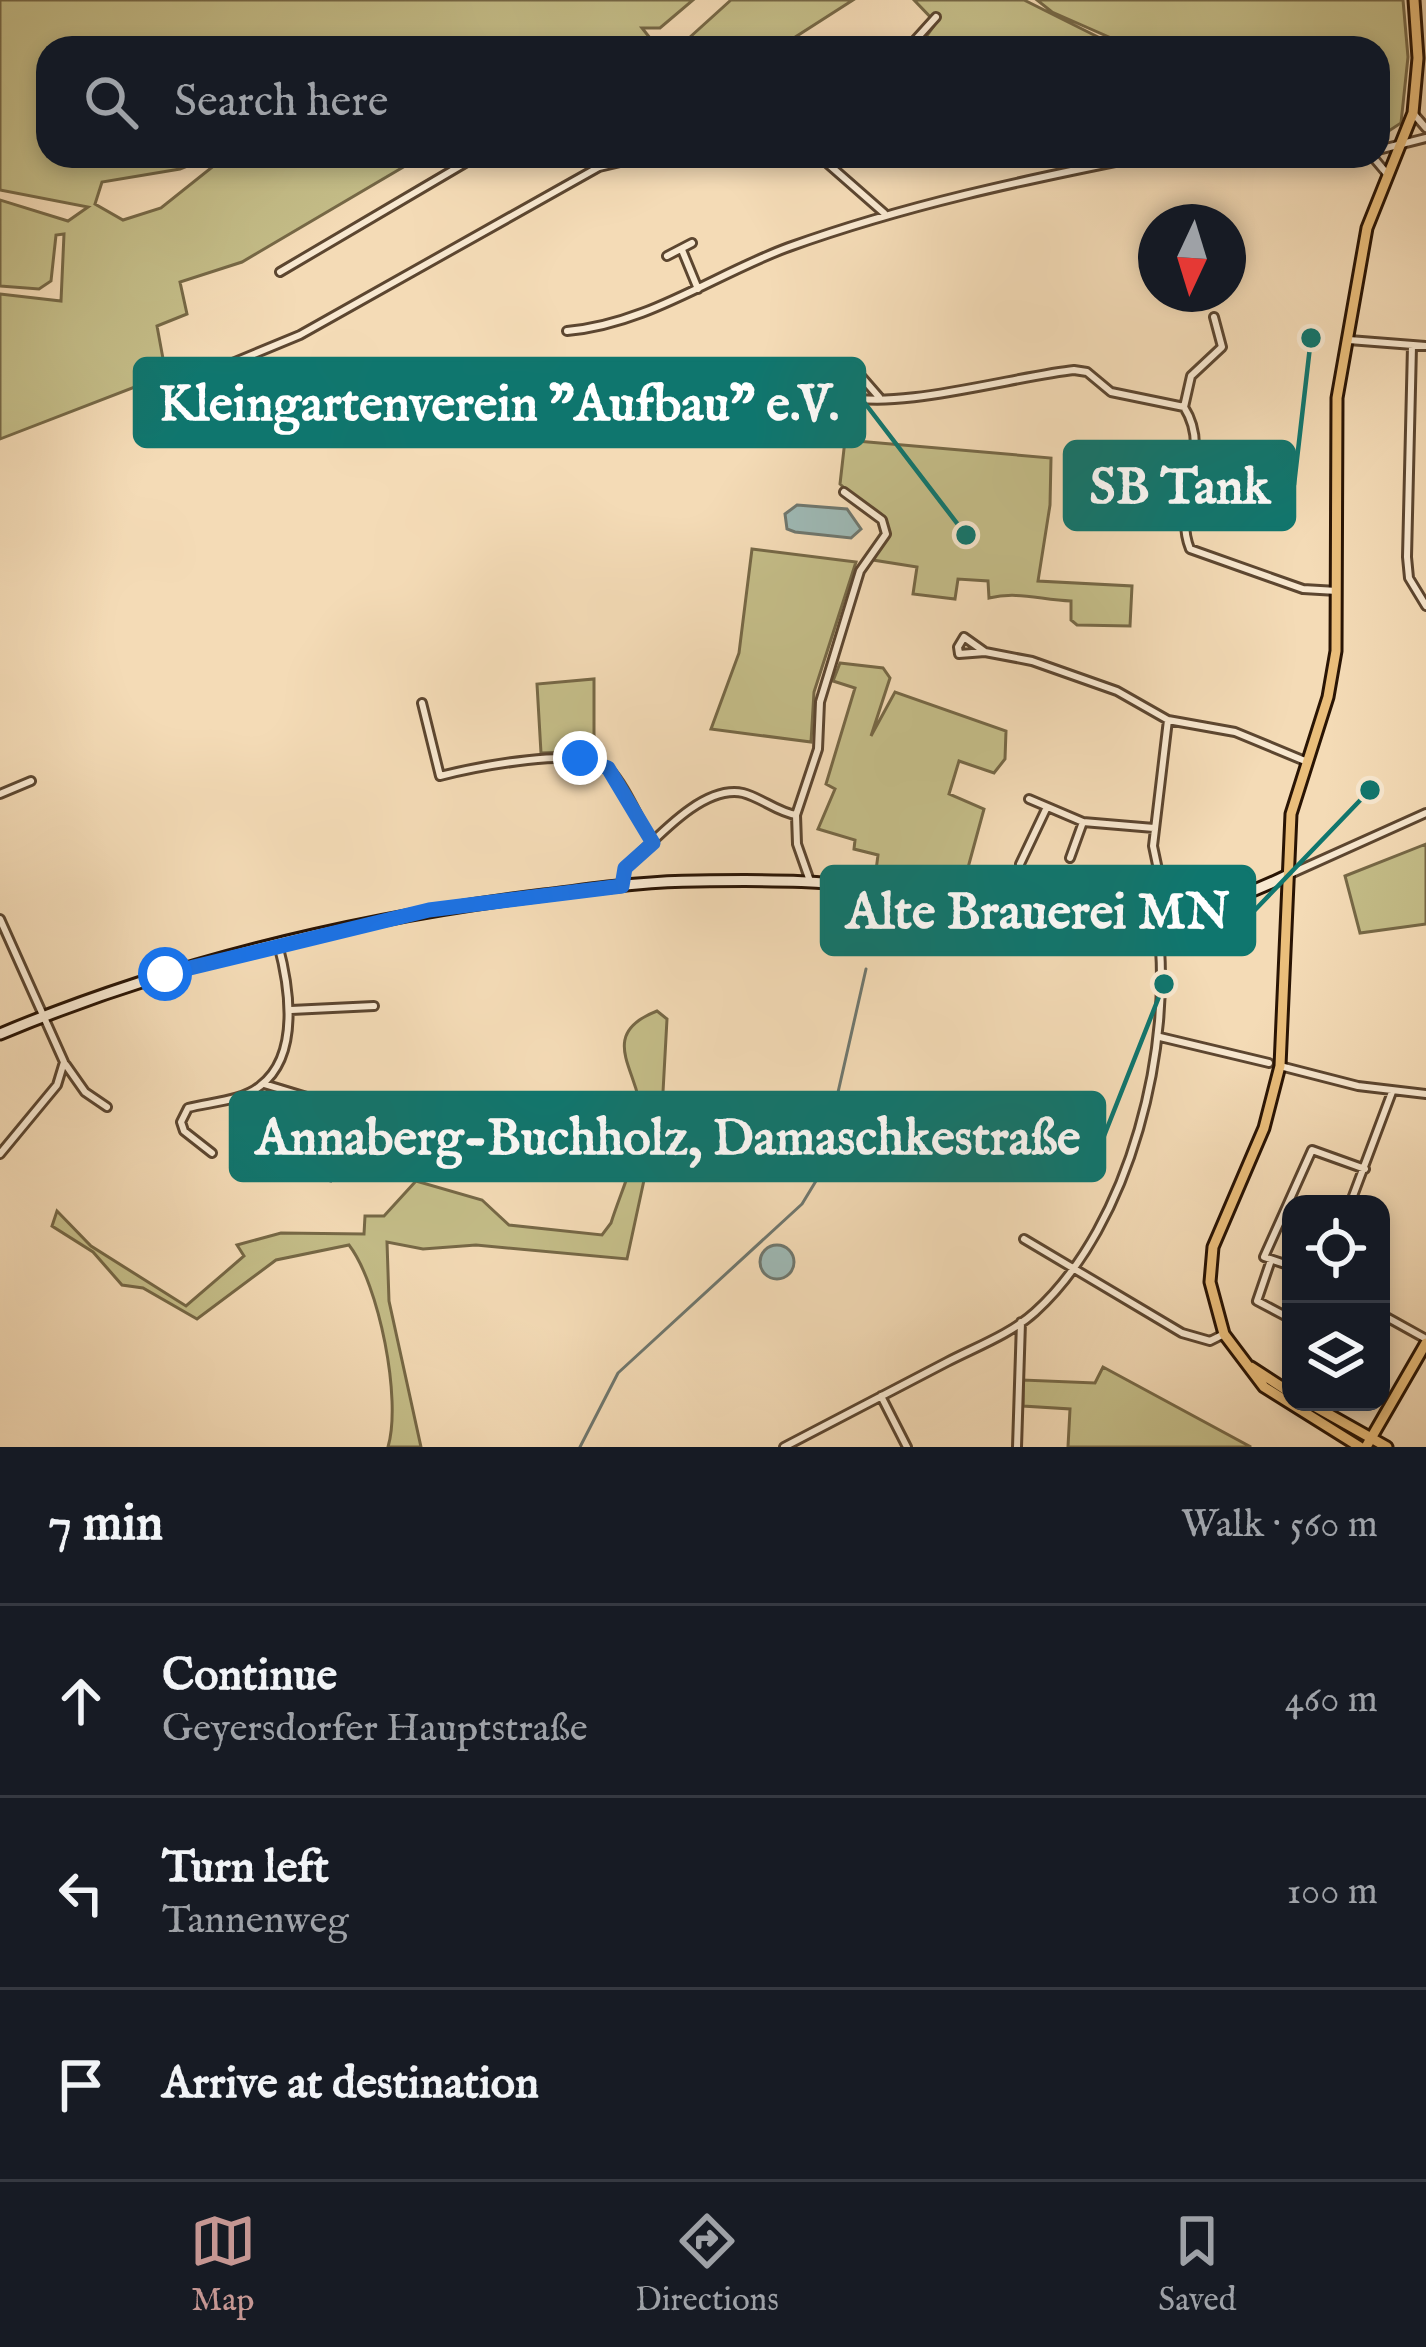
<!DOCTYPE html>
<html lang="en">
<head>
<meta charset="utf-8">
<style>
  body { margin:0; font-family:"IM FELL English",serif; background:#242831; color:#f1f3f6 }
  .controls { position:absolute; right:36px; bottom:36px; display:grid; overflow:hidden; border-radius:24px; box-shadow:0 6px 18px #0003 }
  .controls button { width:108px; height:108px; display:grid; place-items:center; padding:0; border:0; border-bottom:3px solid #363941; background:#171b24; color:#f1f3f6; font:60px sans-serif }
  .compass { position:absolute; left:1138px; top:204px; width:108px; height:108px; border-radius:50%; background:#171b24; box-shadow:0 6px 18px #0003; rotate:184deg }
  .stop { position:absolute; width:36px; height:36px; margin:-27px; border:9px solid #1a73e8; border-radius:50%; background:#fff }
  .stop.end { background:#1a73e8; border-color:#fff; box-shadow:0 3px 12px #0008 }
  .list { margin:0; padding:0; list-style:none }
  h2 { display:flex; justify-content:space-between; align-items:center; height:156px; margin:0; padding:0 48px; font-size:51px }
  h2 small { font-size:39px; font-weight:400; color:#9ea1a6 }
  .list li { display:grid; grid-template-columns:78px 1fr auto; gap:36px; align-items:center; box-sizing:border-box; height:192px; padding:0 48px; border-top:3px solid #363941 }
  .list b { display:block; font-size:45px; white-space:nowrap }
  .list p { margin:0; font-size:39px; white-space:nowrap; color:#9ea1a6 }
  .list em { font-size:39px; font-style:normal; color:#9ea1a6 }
  .icon { flex:none; width:66px; height:66px; fill:none; stroke:currentColor; stroke-width:2; stroke-linecap:round; stroke-linejoin:round }
  .map { position:relative; flex:none; width:1426px; height:1447px; overflow:hidden }
  .search { position:absolute; background:#171b24; box-shadow:0 6px 18px #0003; left:36px; right:36px; top:36px; height:132px; display:flex; align-items:center; gap:30px; box-sizing:border-box; padding:0 42px; border-radius:36px; color:#9ea1a6; font-size:45px }
  .sheet { height:732px; background:#171b24 }
  nav { display:flex; justify-content:space-around; align-items:center; box-sizing:border-box; height:168px; border-top:3px solid #363941; background:#171b24; font-size:33px; color:#9ea1a6 }
  nav a { display:grid; justify-items:center; gap:6px }
  nav .on { color:#c59692 }
  .map>svg:first-child { display:block }
  .green { fill:#c4bd88; stroke:#766846; stroke-width:3 }
  .water { fill:#9eb9b5; stroke:#6f776e; stroke-width:3 }
  .lines { fill:none; stroke-linecap:round; stroke-linejoin:round }
  .stream { stroke:#6f776e; stroke-width:3 }
  .minor-casing { stroke:#5c4630; stroke-width:12 }
  .secondary-casing { stroke:#291404; stroke-width:15 }
  .primary-casing { stroke:#291404; stroke-width:15 }
  .minor { stroke:#f8e8d0; stroke-width:6 }
  .secondary { stroke:#f8e8d0; stroke-width:9 }
  .primary { stroke:#eabe7b; stroke-width:9 }
  .route { stroke:#1a73e8; stroke-width:15 }
  .leader { fill:none; stroke:#0f766e; stroke-width:4.5 }
  .callout-dot { fill:#0f766e; stroke:#f8e8d0; stroke-width:4.5 }
  .callout { fill:#0f766e; stroke:#0f766e; stroke-width:4.5 }
  .callout-label { font-size:51px; text-anchor:middle; font-weight:bold; fill:#fff }
</style>
</head>
<body>
<div class="map">
<svg width="1426" height="1447" viewBox="0 0 1426 1447">
  <rect width="100%" height="100%" fill="#f4dbb6"/>
  <filter id="stains"><feTurbulence type="fractalNoise" baseFrequency=".00167" numOctaves="4"/><feColorMatrix values="0 0 0 0 .2 0 0 0 0 .09 0 0 0 0 .02 0 0 0 .5 -.17"/></filter>
  <radialGradient id="worn" r=".72"><stop offset=".6" stop-color="#630" stop-opacity="0"/><stop offset="1" stop-color="#630" stop-opacity=".3"/></radialGradient>
  <path class="green" d="M0 0H693L660 28H642L658 48H555L547 43 527 48H48V156H212L180 169 102 182 95 204 123 220 161 208 226 156H422L242 262 180 282 187 314 157 326 166 375 0 439V294L61 301 64 234 56 235 51 281 39 289 0 286V200L68 221 88 207 0 190Z
    M731 0H853L789 41 694 48 689 38Z
    M914 0H1024L1120 48H918L936 23Z
    M1037 0H1403L1408 57 1401 123 1378 138V48H1134L1052 12Z
    M845 440 1051 458 1050 505 1038 581 1132 586 1130 626 1077 625 1071 620V601C1041 600 1018 591 989 598L988 581 958 579 955 599 913 594 917 567 873 560 888 528 840 484Z
    M752 549 856 562 814 692 811 742 711 729 739 653Z
    M840 663 883 668 890 678 871 736 895 692 1006 731 1005 759 994 773 959 761 949 794 984 809 957 908 874 886 878 855 854 849 855 840 818 829 835 789 826 784 855 688 833 681Z
    M594 679V751L541 753 537 684Z
    M1426 844V924L1360 933 1345 876Z
    M657 1011 667 1019 663 1092 627 1259 476 1245 423 1249 387 1242 389 1301 421 1447H388C402 1400 379 1284 349 1245L276 1260 197 1319 143 1288 122 1285 93 1252 52 1226 57 1211 91 1246 186 1306 244 1256 237 1245 281 1233 364 1234 365 1216H384L416 1181 482 1200 509 1225 602 1235 611 1223C621 1191 642 1147 641 1114 640 1072 595 1035 657 1011Z
    M1103 1367 1251 1447H1068L1070 1409 1023 1406V1380L1095 1383Z"/>
  <path class="water" d="M797 505 847 509 861 529 851 538 795 532 787 529 785 514Z
    M342 1144 352 1149V1164L331 1181 317 1177V1167Z
    M760 1262a17 17 0 1 1 34 0a17 17 0 1 1-34 0Z"/>
  <g class="lines">
    <path class="stream" d="M580 1447 618 1373 802 1204 819 1176 866 969"/>
    <g class="minor-casing">
      <path id="minor" d="M908 48 936 17
        M1413 113 1426 128
        M1378 150 1426 138
        M819 156 884 213
        M1372 156 1388 175
        M682 250 698 289
        M667 256 692 243
        M280 272 477 156
        M567 331C648 324 715 274 789 247 906 205 1024 180 1145 156
        M1349 340 1426 346
        M1412 346 1407 557 1409 578 1426 606
        M170 389 300 335 599 167 646 156
        M879 397 859 374 840 380 844 395C887 413 1021 375 1074 370L1087 372 1111 392 1184 407C1214 454 1171 502 1190 549L1303 589 1337 591
        M1184 407 1191 376 1222 347 1214 317
        M985 652 964 637 958 647 959 654 985 652 1032 661 1117 691 1168 720 1235 732 1305 761
        M422 703 440 776C472 768 585 744 609 769 626 787 639 821 653 843
        M1168 720 1153 846 1168 917
        M0 794 31 781
        M1029 799 1083 822 1154 828
        M1070 858 1083 822
        M1020 864 1047 807
        M1288 875 1426 813
        M810 881 797 844 796 815 818 749 820 702 860 571 886 534 882 520 844 492
        M622 886 625 868C653 843 701 784 743 793 762 798 777 812 796 815
        M0 919 64 1062 57 1085 0 1154
        M291 1010 374 1006
        M1160 1037 1269 1063
        M66 1065 85 1092 107 1107
        M1280 1066 1358 1086 1426 1094
        M264 1084 343 1108 349 1113 350 1133
        M212 1153 184 1131 181 1122 188 1108C211 1102 242 1101 260 1086 301 1055 289 985 278 944
        M1350 1204 1392 1092
        M1024 1239 1182 1333 1210 1341 1224 1334
        M1271 1260 1257 1301 1291 1319
        M1291 1266 1264 1257 1312 1150 1365 1169
        M1381 1314 1426 1339
        M881 1396 907 1447
        M784 1447C838 1419 893 1390 947 1362 976 1347 1011 1334 1035 1312 1131 1225 1175 1043 1157 920
        M1017 1447 1021 1322"/>
    </g>
    <g class="secondary-casing">
      <path id="secondary" d="M0 1034C173 962 357 918 544 895 594 889 646 881 697 881 765 880 839 879 905 895 943 904 978 928 1016 934 1102 947 1212 912 1288 875"/>
    </g>
    <g class="primary-casing">
      <path id="primary" d="M1251 1367 1291 1393
        M1307 1402 1387 1447
        M1360 1447 1264 1387 1224 1334 1210 1282 1213 1247 1264 1128 1280 1066 1291 814 1328 697 1336 651 1337 398 1367 228 1413 113 1418 58 1414 0
        M1366 1447 1426 1343"/>
    </g>
    <use href="#minor" class="minor"/>
    <use href="#secondary" class="secondary"/>
    <use href="#primary" class="primary"/>
  </g>
  <g class="lines">
    <path class="route" d="M165 974 429 910 622 886 625 868 653 843 608 768 580 758"/>
  </g>
  <path class="leader" d="M966 535L864 402M1311 338L1294 485M1370 790L1254 911M1164 984L1104 1136"/>
  <g class="callout-dot">
    <circle cx="966" cy="535" r="12"/>
    <circle cx="1311" cy="338" r="12"/>
    <circle cx="1370" cy="790" r="12"/>
    <circle cx="1164" cy="984" r="12"/>
  </g>
  <g class="callout">
    <rect x="135" y="359" width="729" height="87" rx="12"/>
    <rect x="1065" y="442" width="229" height="87" rx="12"/>
    <rect x="822" y="867" width="432" height="87" rx="12"/>
    <rect x="231" y="1093" width="873" height="87" rx="12"/>
  </g>
  <g class="callout-label">
    <text x="499" y="420">Kleingartenverein "Aufbau" e.V.</text>
    <text x="1180" y="503">SB Tank</text>
    <text x="1038" y="928">Alte Brauerei MN</text>
    <text x="668" y="1154">Annaberg-Buchholz, Damaschkestraße</text>
  </g>
  <rect width="100%" height="100%" filter="url(#stains)"/>
  <rect width="100%" height="100%" fill="url(#worn)"/>
</svg>
<div class="controls">
<button><svg class="icon" aria-label="locate" viewBox="0 0 24 24"><circle cx="12" cy="12" r="6"/><path d="M12 2v4M12 18v4M2 12h4M18 12h4"/></svg></button>
<button><svg class="icon" aria-label="layers" viewBox="0 0 24 24"><path d="M12 4l9 5-9 5-9-5zM3 14l9 5 9-5"/></svg></button>
</div>
<svg class="compass" viewBox="-18 -18 36 36"><path d="M0-13l5 13h-10z" fill="#e53935"/><path d="M0 13l5-13h-10z" fill="#9ea1a6"/></svg>
<div class="stop" style="left:165px;top:974px"></div>
<div class="stop end" style="left:580px;top:758px"></div>
<div class="search"><svg class="icon" aria-label="search" viewBox="0 0 24 24"><circle cx="10" cy="10" r="6"/><path d="M15 15l6 6"/></svg>Search here</div>
</div>
<section class="sheet">
<h2>7 min<small>Walk · 560 m</small></h2>
<ul class="list">
<li><svg class="icon" aria-label="ahead" viewBox="0 0 24 24"><path d="M12 20V5M6 11l6-6 6 6"/></svg><div><b>Continue</b><p>Geyersdorfer Hauptstraße</p></div><em>460 m</em></li>
<li><svg class="icon" aria-label="left" viewBox="0 0 24 24"><path d="M17 20v-9H6M10 6l-5 5 5 5"/></svg><div><b>Turn left</b><p>Tannenweg</p></div><em>100 m</em></li>
<li><svg class="icon" aria-label="arrive" viewBox="0 0 24 24"><path d="M6 21V4h12l-3 4 3 4H6"/></svg><div><b>Arrive at destination</b></div></li>
</ul>
</section>
<nav>
<a class="on"><svg class="icon" aria-label="map" viewBox="0 0 24 24"><path d="M3 6l6-2 6 2 6-2v14l-6 2-6-2-6 2zM9 4v14M15 6v14"/></svg>Map</a>
<a><svg class="icon" aria-label="directions" viewBox="0 0 24 24"><path d="M12 3l9 9-9 9-9-9zM9 14v-3h6M13 9l2 2-2 2"/></svg>Directions</a>
<a><svg class="icon" aria-label="saved" viewBox="0 0 24 24"><path d="M7 4h10v16l-5-4-5 4z"/></svg>Saved</a>
</nav>
</body>
</html>
